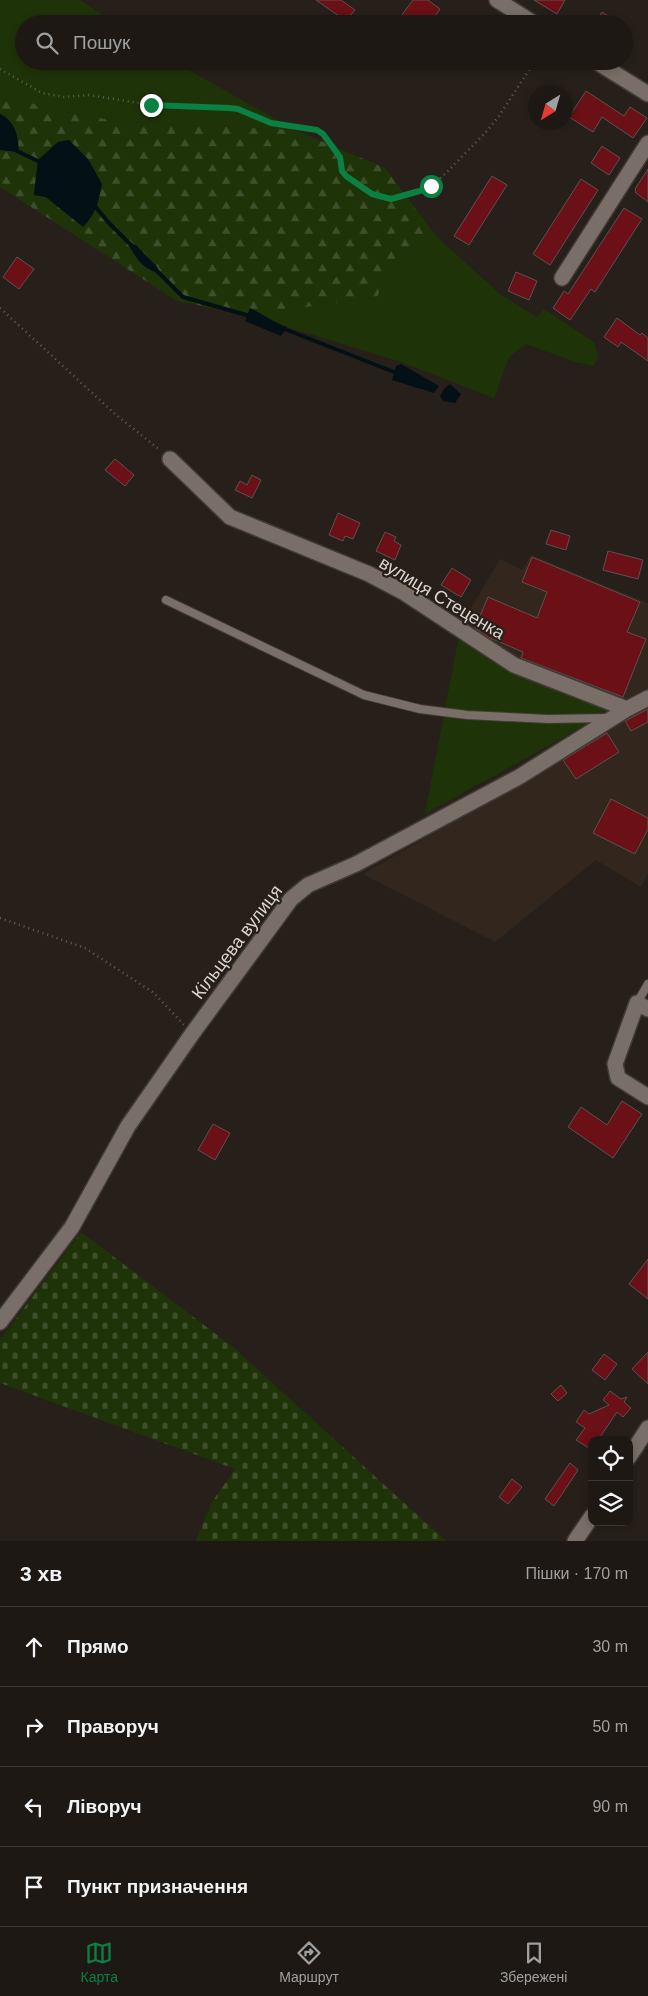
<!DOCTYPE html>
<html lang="uk">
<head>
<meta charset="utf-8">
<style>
  body { margin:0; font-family:Arial,sans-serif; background:#2a2522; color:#f1f3f6 }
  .controls { position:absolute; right:15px; bottom:15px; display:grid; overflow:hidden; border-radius:10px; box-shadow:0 2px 8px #0003 }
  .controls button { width:45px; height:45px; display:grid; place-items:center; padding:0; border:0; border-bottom:1px solid #3b3734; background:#1d1814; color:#f1f3f6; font:25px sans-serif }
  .compass { position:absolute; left:528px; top:85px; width:45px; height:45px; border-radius:50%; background:#1d1814; box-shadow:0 2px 8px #0003; rotate:217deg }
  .stop { position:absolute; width:15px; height:15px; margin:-11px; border:4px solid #0b8043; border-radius:50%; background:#fff }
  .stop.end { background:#0b8043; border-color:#fff; box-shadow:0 1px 5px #0008 }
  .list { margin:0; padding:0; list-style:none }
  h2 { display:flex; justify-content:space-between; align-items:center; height:65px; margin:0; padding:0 20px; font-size:21px }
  h2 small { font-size:16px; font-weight:400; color:#a0a0a0 }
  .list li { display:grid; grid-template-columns:32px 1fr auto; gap:15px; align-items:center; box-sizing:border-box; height:80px; padding:0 20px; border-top:1px solid #3b3734 }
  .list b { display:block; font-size:19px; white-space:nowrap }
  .list em { font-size:16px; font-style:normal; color:#a0a0a0 }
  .icon { flex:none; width:28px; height:28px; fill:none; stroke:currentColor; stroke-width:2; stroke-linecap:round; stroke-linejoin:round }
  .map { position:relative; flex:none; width:648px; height:1541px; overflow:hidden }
  .search { position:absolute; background:#1d1814; box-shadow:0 2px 8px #0003; left:15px; right:15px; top:15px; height:55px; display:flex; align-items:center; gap:12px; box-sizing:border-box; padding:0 18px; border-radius:28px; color:#a0a0a0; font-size:19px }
  .sheet { height:385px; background:#1d1814 }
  nav { display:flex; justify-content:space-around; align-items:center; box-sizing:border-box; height:70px; border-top:1px solid #3b3734; background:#1d1814; font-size:14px; color:#a0a0a0 }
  nav a { display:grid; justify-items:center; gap:2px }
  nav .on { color:#0b8043 }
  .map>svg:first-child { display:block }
  .built { fill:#33261c }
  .grass { fill:#1e3308 }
  .forest { fill:url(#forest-firs); fill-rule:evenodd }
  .cemetery { fill:url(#cemetery-stones) }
  .water { fill:#031016 }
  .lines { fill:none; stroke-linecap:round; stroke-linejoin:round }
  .stream { stroke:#031016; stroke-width:4 }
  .building { fill:#6a1016; stroke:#5d5150 }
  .service-casing { stroke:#413a36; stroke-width:10 }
  .minor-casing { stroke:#413a36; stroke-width:18 }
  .path { stroke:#645d58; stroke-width:2.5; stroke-dasharray:1 4; stroke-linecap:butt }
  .service { stroke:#796f68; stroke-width:8 }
  .minor { stroke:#796f68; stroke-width:15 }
  .route { stroke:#0b8043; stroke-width:6 }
  .labels { text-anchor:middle; stroke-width:4.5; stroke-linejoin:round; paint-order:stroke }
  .street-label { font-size:18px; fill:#dbd5d2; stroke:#27201a }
</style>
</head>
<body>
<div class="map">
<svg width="648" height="1541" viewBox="0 0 648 1541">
  <defs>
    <pattern id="forest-firs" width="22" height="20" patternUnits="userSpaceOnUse" patternTransform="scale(1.25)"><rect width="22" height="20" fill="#1e3308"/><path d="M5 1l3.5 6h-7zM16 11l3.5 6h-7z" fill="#3e502b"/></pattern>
    <pattern id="cemetery-stones" width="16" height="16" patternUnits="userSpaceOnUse" patternTransform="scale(1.25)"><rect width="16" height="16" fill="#1e3308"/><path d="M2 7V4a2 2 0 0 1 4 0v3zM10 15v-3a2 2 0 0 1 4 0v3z" fill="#3e502b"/></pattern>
  </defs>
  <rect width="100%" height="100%" fill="#27201a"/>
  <path class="built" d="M531 555 648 603V689L622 705 516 662 461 625 500 559 522 570Z
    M648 704V873L641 887 596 860 495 942 363 874 524 781Z"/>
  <path class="grass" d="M0 0H80L116 24H24V61H173L295 130 121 122 44 108 0 90Z
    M437 237 500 294 537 317 544 309 594 342 598 356 594 366 575 362 526 344 509 357 494 398 401 362 248 315 377 297 399 250Z
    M461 625 516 662 622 705 425 814Z"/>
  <path class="forest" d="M0 90 44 108 121 122 295 130 385 168 437 237 399 250 377 297 248 315 177 301 0 187V150L19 152 6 117 0 114ZM37 172 83 227 46 197 34 195Z"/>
  <path class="cemetery" d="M81 1232 233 1347 446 1541H196L212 1502 235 1469 0 1383V1340Z"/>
  <path class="water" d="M0 114C16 122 18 136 19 152L0 150Z
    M69 140 88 159 102 184C98 203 97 212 83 227L46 197 34 195 38 160 58 142Z
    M128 244 136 245 158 268 157 273C140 266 137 259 128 244Z
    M250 308C263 314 273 322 287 327L281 336 245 321Z
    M401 364 439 386 434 393 392 380 396 366Z
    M450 384 461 394 455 403 443 401 440 396 444 389Z"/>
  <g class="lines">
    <path class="stream" d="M15 150 42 163
      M94 205 108 222 133 247
      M154 268 183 297 250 316
      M282 328 394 372"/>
  </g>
  <path class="building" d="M316 0H341L355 10 346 21Z
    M413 0H428L440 9 430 24H411L401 16Z
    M534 0H565L557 14Z
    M602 12 620 24H595Z
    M586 91 624 116 630 107 647 118 633 138 602 117 593 132 569 117Z
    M602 146 620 158 609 175 591 163Z
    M648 169V202L635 192 636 190 635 189Z
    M492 176 507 185 469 245 454 236Z
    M581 179 598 190 550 265 533 254Z
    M624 208 642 219 595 292 591 289 570 320 553 308 564 291 568 294Z
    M17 257 34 269 19 289 3 277Z
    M516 272 537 281 529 300 508 291Z
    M617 318 640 335 642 333 648 338V361L621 342 618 347 604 337Z
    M115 459 134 475 125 486 105 470Z
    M252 475 261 480 252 498 235 490 240 481 247 485Z
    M338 513 360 523 353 539 345 536 343 541 329 535Z
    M551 530 570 536 566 550 546 544Z
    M385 532 396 537 394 541 401 545 395 560 376 551Z
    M608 551 643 560 638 579 603 570Z
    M532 557 640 602 627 632 646 639 623 697 521 658 523 652 488 637 475 628 488 597 537 618 547 592 522 582Z
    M452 568 471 580 461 597 441 585Z
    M648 709V722L631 731 625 721Z
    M607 733 619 752 576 779 563 760Z
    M611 799 648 818V829L635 854 593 833Z
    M622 1101 642 1114 613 1158 568 1127 581 1107 607 1125Z
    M213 1124 230 1133 215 1160 198 1150Z
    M648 1259V1299L629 1284Z
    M648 1352V1384L632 1369Z
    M604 1354 617 1364 605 1380 592 1370Z
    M561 1385 567 1393 558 1401 551 1394Z
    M610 1391 621 1399 627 1397 624 1402 631 1408 623 1417 617 1412 598 1440H592V1450L576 1440 585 1428 576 1422 584 1410 589 1414 609 1405 603 1400Z
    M570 1463 578 1470 554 1506 545 1499Z
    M512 1479 522 1487 508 1504 499 1497Z"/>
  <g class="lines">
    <g class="service-casing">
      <path id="service" d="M166 600 364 695 420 709 467 715 548 719 608 718
        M637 1003 648 984"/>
    </g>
    <g class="minor-casing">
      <path id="minor" d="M497 0 535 24
        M595 61 648 94
        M562 278 648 143
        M170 459 230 517 369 574 403 592 514 665 627 709
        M648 1009 637 1003 615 1064 618 1078 648 1097
        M0 1322 72 1227 128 1126 192 1034 291 899 308 885 356 864 519 777 627 709 648 698
        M629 1457 648 1428
        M575 1541 592 1516"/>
    </g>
    <path class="path" d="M0 69 42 93 64 97 89 95 151 105 229 108 238 109 271 123 317 130 323 134 340 157 342 171 346 176 372 194 391 199 423 190 431 186 446 173 486 132 499 116 535 61
      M0 308 115 414 160 450
      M0 918 85 948 154 993 184 1025"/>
    <use href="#service" class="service"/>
    <use href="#minor" class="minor"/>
  </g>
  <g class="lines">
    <path class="route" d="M151 105 229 108 238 109 271 123 317 130 323 134 340 157 342 171 346 176 372 194 391 199 423 190 431 186"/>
  </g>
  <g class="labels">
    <g class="street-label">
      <text transform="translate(442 598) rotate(31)" y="6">вулиця Стеценка</text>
      <text transform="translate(237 942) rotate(-53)" y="6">Кільцева вулиця</text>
    </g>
  </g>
</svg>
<div class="controls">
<button><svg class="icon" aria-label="locate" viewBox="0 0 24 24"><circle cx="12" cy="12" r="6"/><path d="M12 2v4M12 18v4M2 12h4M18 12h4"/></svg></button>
<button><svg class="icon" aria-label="layers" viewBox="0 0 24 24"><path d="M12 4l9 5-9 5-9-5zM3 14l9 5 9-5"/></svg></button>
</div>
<svg class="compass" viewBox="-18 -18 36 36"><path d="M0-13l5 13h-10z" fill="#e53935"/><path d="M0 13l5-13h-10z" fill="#a0a0a0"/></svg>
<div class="stop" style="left:431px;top:186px"></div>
<div class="stop end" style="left:151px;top:105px"></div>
<div class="search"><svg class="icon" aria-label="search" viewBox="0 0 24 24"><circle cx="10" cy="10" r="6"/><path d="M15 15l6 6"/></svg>Пошук</div>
</div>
<section class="sheet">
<h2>3 хв<small>Пішки · 170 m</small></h2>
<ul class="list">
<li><svg class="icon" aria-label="ahead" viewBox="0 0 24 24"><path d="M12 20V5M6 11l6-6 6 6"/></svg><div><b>Прямо</b></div><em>30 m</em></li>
<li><svg class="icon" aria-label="right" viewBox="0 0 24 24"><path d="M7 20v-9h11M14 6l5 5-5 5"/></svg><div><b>Праворуч</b></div><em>50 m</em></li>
<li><svg class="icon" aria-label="left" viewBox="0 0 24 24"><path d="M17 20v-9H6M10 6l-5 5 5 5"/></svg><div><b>Ліворуч</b></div><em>90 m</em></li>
<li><svg class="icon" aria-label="arrive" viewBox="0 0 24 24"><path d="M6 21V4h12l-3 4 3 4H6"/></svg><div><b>Пункт призначення</b></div></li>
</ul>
</section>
<nav>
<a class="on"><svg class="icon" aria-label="map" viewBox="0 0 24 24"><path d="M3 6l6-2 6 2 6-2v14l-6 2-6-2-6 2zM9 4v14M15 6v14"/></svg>Карта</a>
<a><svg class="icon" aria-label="directions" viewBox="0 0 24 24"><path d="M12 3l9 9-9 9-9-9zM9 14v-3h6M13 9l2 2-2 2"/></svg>Маршрут</a>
<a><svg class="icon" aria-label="saved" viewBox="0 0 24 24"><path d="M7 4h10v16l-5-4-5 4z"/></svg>Збережені</a>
</nav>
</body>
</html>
